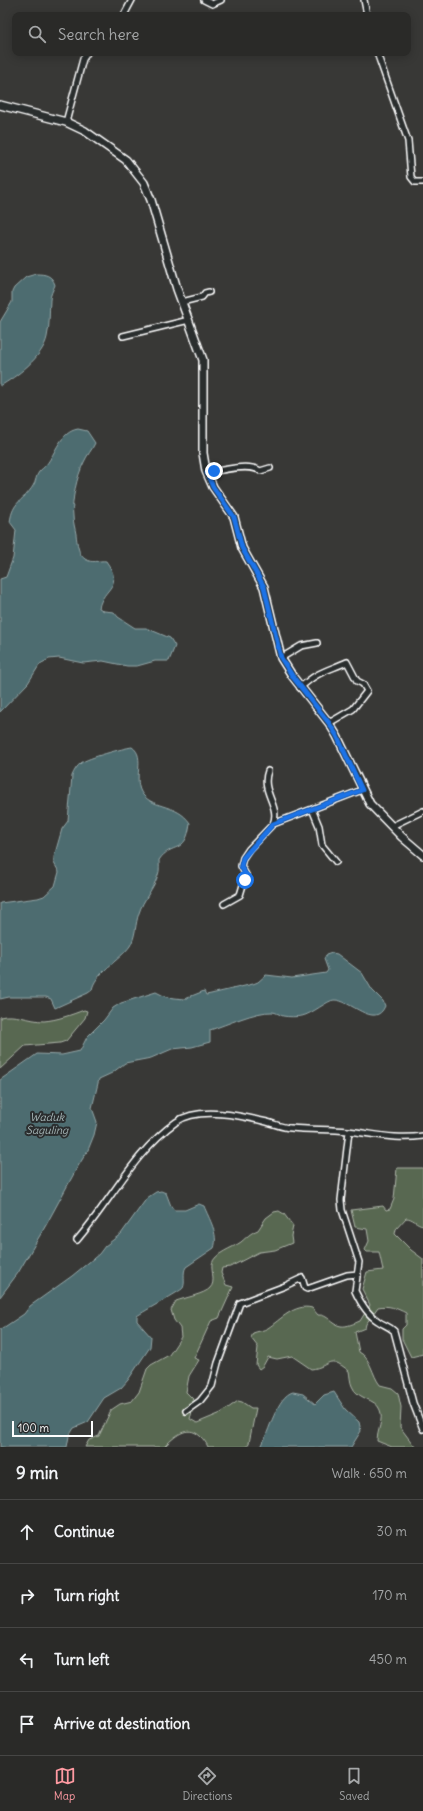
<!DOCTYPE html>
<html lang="en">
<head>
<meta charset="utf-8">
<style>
  body { margin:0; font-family:Delius,sans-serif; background:#323230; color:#f1f3f6 }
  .scale { position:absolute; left:12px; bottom:10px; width:81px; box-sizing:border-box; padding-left:4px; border:2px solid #fff; border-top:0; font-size:11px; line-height:14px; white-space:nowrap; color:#fff; -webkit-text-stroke:3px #2a2d2e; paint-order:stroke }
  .stop { position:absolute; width:12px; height:12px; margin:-9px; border:3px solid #1a73e8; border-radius:50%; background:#fff }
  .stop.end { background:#1a73e8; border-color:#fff; box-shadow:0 1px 4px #0008 }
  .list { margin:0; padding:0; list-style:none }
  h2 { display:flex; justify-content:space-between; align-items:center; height:52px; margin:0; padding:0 16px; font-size:17px }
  h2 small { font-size:13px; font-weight:400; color:#a5a7a8 }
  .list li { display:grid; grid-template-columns:26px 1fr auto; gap:12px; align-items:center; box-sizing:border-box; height:64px; padding:0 16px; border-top:1px solid #464645 }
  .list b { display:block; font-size:15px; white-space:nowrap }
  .list em { font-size:13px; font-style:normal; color:#a5a7a8 }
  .icon { flex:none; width:22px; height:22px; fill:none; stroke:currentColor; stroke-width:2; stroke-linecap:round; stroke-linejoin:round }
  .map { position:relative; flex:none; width:423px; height:1447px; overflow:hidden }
  .search { position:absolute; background:#2a2a28; box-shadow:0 2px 10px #0003; left:12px; right:12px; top:12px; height:44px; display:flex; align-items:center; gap:10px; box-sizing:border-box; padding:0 14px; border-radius:8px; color:#a5a7a8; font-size:15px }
  .sheet { height:308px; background:#2a2a28 }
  nav { display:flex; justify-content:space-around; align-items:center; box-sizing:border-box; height:56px; border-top:1px solid #464645; background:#2a2a28; font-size:11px; color:#a5a7a8 }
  nav a { display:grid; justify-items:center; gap:2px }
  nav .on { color:#ff9aa2 }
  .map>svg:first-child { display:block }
  .green { fill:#596851; stroke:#acb4a8 }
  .water { fill:#4d6c6f; stroke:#94a7a9 }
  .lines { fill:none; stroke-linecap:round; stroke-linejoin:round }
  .street-casing { stroke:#fff; stroke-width:8 }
  .secondary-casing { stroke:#fff; stroke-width:10 }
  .street { stroke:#2a2d2e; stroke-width:5 }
  .secondary { stroke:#2a2d2e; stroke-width:7 }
  .route { stroke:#1a73e8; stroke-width:5 }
  .labels { text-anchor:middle; stroke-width:4; stroke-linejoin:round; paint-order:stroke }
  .water-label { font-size:11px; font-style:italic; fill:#a6b6b7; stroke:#2a2d2e }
</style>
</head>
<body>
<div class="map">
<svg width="423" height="1447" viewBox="0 0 423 1447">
  <rect width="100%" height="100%" fill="#383836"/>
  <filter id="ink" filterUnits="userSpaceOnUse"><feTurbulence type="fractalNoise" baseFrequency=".025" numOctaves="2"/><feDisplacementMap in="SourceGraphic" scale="8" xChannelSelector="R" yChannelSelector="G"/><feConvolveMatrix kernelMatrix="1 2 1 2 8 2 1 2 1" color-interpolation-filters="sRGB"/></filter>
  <g filter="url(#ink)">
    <path class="green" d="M84 1010 87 1011 85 1018 66 1041 60 1043 25 1046 0 1069V1017C15 1013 29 1021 44 1021 57 1020 71 1015 84 1010Z
      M397 1168H423V1225C416 1224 413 1218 406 1218L396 1229 395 1234 411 1250 423 1259V1354L411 1357 402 1339V1329L406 1325V1313C396 1308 389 1305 378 1307L366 1324 365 1328 355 1332 359 1352C371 1358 372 1375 380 1385L392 1388 398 1393 401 1407 400 1427 415 1447H392L377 1441C377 1431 384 1419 380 1410 376 1398 357 1400 352 1386 350 1382 350 1376 349 1371 327 1353 331 1367 311 1369L292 1356 277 1359 268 1357 263 1366 259 1369 256 1365 258 1347 251 1338 253 1333C258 1331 263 1331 268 1328 280 1320 295 1303 312 1308L318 1315C328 1314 332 1325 341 1326 347 1327 355 1323 360 1321L370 1305 362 1289 367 1272 383 1270 379 1252H367L365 1250 369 1241 367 1229 355 1227 351 1210 383 1206 386 1210 390 1209 394 1199Z
      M279 1211 284 1214 293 1226 291 1236 292 1243 275 1250 259 1252 230 1267 222 1268 221 1273 226 1285 233 1287 219 1318 211 1321 194 1358 199 1360 189 1376 186 1392 195 1401 190 1419 197 1423 221 1413 238 1401 242 1402 251 1408H256L249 1443 246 1447H208C206 1442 204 1440 200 1436 187 1424 174 1437 164 1447H85L89 1440 99 1436 111 1410 120 1404 132 1401 139 1392 147 1369 151 1365 169 1355 181 1337 180 1328 174 1320 171 1310 176 1301C184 1298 205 1294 210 1288 216 1282 211 1272 212 1264 214 1253 233 1248 241 1242 247 1237 250 1233 258 1230L266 1218 274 1212Z"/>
    <path class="water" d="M36 274C45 274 52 275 55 285 53 290 50 295 50 300 49 312 50 325 47 337 43 357 16 377 0 386V322L12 302V292L14 288 26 277Z
      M78 429 87 431 95 443C92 450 87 455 84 462 77 476 71 501 73 516 73 522 75 528 76 534 77 542 78 555 85 559 92 564 99 560 106 561 125 588 103 587 99 608L104 611 114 612 118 617 135 628H146L170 638 175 646 169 661H155L137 666H127L103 661 83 663 59 658 49 659 40 664 28 683 0 712V579L6 577 13 558 16 530 10 522C13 500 23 502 33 486 36 482 36 475 39 472 41 469 44 468 46 465 56 453 60 432 78 429Z
      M132 747C147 757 131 780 143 795 155 809 177 804 190 823 186 856 172 841 159 860 159 864 160 871 158 875 154 888 143 900 139 913 135 924 136 936 130 946 120 960 94 974 92 990L88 993 55 1008 51 999 46 997H9L0 999V903L38 898 44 896 55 886 59 872 54 863V857L62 829 68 821 72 776C74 771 77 766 81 763 87 758 124 748 132 747Z
      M332 953 337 954 362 973 372 990 383 1001 385 1006C375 1030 350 999 334 1000 328 1000 312 1014 302 1016 297 1017 288 1017 283 1016 280 1015 276 1012 272 1012 256 1011 226 1025 210 1030V1042L192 1047 172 1049 151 1058 125 1063 112 1073 99 1079 92 1108 97 1122 94 1135 88 1150 77 1168 46 1225 18 1273 0 1297V1080L37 1054 62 1055 80 1051 87 1037 104 1020 113 1008 121 1003 156 992 166 997 184 999 204 991 206 995 211 994 253 984 258 982 266 975 292 978 326 973 328 970 324 959 326 955Z
      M161 1191 166 1193 171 1206 174 1210H185L199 1204 204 1206C209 1219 219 1234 214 1248L186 1267C182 1273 186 1282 183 1288 181 1291 144 1311 137 1316V1321L151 1337 150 1347 128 1380 121 1388 104 1398 88 1422 74 1428 69 1436 67 1447H0V1330L24 1314 30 1306 72 1276 99 1254 105 1246 121 1234 147 1198 156 1192Z
      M293 1392 303 1394 315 1404 324 1395 334 1392 345 1409 359 1422 361 1431 351 1447H261C269 1432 277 1396 293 1392Z"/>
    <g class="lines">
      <g class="street-casing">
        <path id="street" d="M204 0 212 4 221 0
          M364 0 367 15
          M124 15 132 0
          M377 53 408 141 411 177 415 182H423
          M66 122 83 59 87 53
          M182 302 202 297 205 293 209 292
          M123 336 189 320
          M207 473C221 470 250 463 260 471L270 468
          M281 658 301 646 317 643
          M300 688C318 671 327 671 347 662L357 681 363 684 367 691 353 709 329 723
          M268 771C260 792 281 806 273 824
          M312 809 319 826 322 845 336 862
          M392 826 423 811
          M224 904 240 895 246 875 241 866 243 858 249 849 273 824 362 790
          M349 1131 341 1200 342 1210 359 1262 355 1291C360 1302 368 1315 378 1321 383 1325 389 1326 394 1331L413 1403 423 1429
          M77 1240C111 1201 133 1153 176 1122 199 1106 242 1116 267 1122 275 1124 283 1128 291 1128 310 1130 329 1129 348 1131 374 1134 397 1140 423 1136
          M186 1411 200 1401 212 1386 218 1363 240 1303 285 1286 302 1278 305 1288 307 1289 347 1275 358 1274"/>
      </g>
      <g class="secondary-casing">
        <path id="secondary" d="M0 105 66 122 85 131 126 160 144 183 151 200 177 289 203 360V453L206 471 213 487 234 517 242 548 264 587 281 658 293 677 329 723 337 736 370 804 402 837 423 855"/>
      </g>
      <use href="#street" class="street"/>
      <use href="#secondary" class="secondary"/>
    </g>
  </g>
  <g class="lines" filter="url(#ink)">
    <path class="route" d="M214 471 207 473 213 487 234 517 242 548 264 587 281 658 293 677 329 723 337 736 362 790 273 824 243 858 241 866 246 875 245 880"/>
  </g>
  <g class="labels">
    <g class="water-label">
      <text x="47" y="1121">Waduk<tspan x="47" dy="13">Saguling</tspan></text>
    </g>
  </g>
</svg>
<div class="scale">100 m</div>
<div class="stop" style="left:245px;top:880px"></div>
<div class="stop end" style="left:214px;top:471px"></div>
<div class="search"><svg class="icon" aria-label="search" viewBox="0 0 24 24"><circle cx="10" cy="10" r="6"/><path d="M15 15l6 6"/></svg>Search here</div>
</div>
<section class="sheet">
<h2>9 min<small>Walk · 650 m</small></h2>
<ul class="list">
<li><svg class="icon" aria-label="ahead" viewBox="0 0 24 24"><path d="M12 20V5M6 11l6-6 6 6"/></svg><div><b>Continue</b></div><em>30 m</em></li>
<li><svg class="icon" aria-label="right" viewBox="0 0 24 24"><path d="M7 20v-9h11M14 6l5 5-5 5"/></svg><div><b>Turn right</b></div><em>170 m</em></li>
<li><svg class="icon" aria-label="left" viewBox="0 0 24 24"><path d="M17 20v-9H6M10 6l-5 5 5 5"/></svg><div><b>Turn left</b></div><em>450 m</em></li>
<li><svg class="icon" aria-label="arrive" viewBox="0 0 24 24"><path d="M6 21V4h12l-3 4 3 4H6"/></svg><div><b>Arrive at destination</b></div></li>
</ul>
</section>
<nav>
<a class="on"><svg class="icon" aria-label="map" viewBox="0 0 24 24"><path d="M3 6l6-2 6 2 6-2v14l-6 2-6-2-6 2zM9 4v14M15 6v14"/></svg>Map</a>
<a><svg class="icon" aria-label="directions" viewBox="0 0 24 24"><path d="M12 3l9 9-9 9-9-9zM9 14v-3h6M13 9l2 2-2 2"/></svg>Directions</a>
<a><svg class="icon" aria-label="saved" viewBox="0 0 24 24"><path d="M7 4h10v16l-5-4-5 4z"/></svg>Saved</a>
</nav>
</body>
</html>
